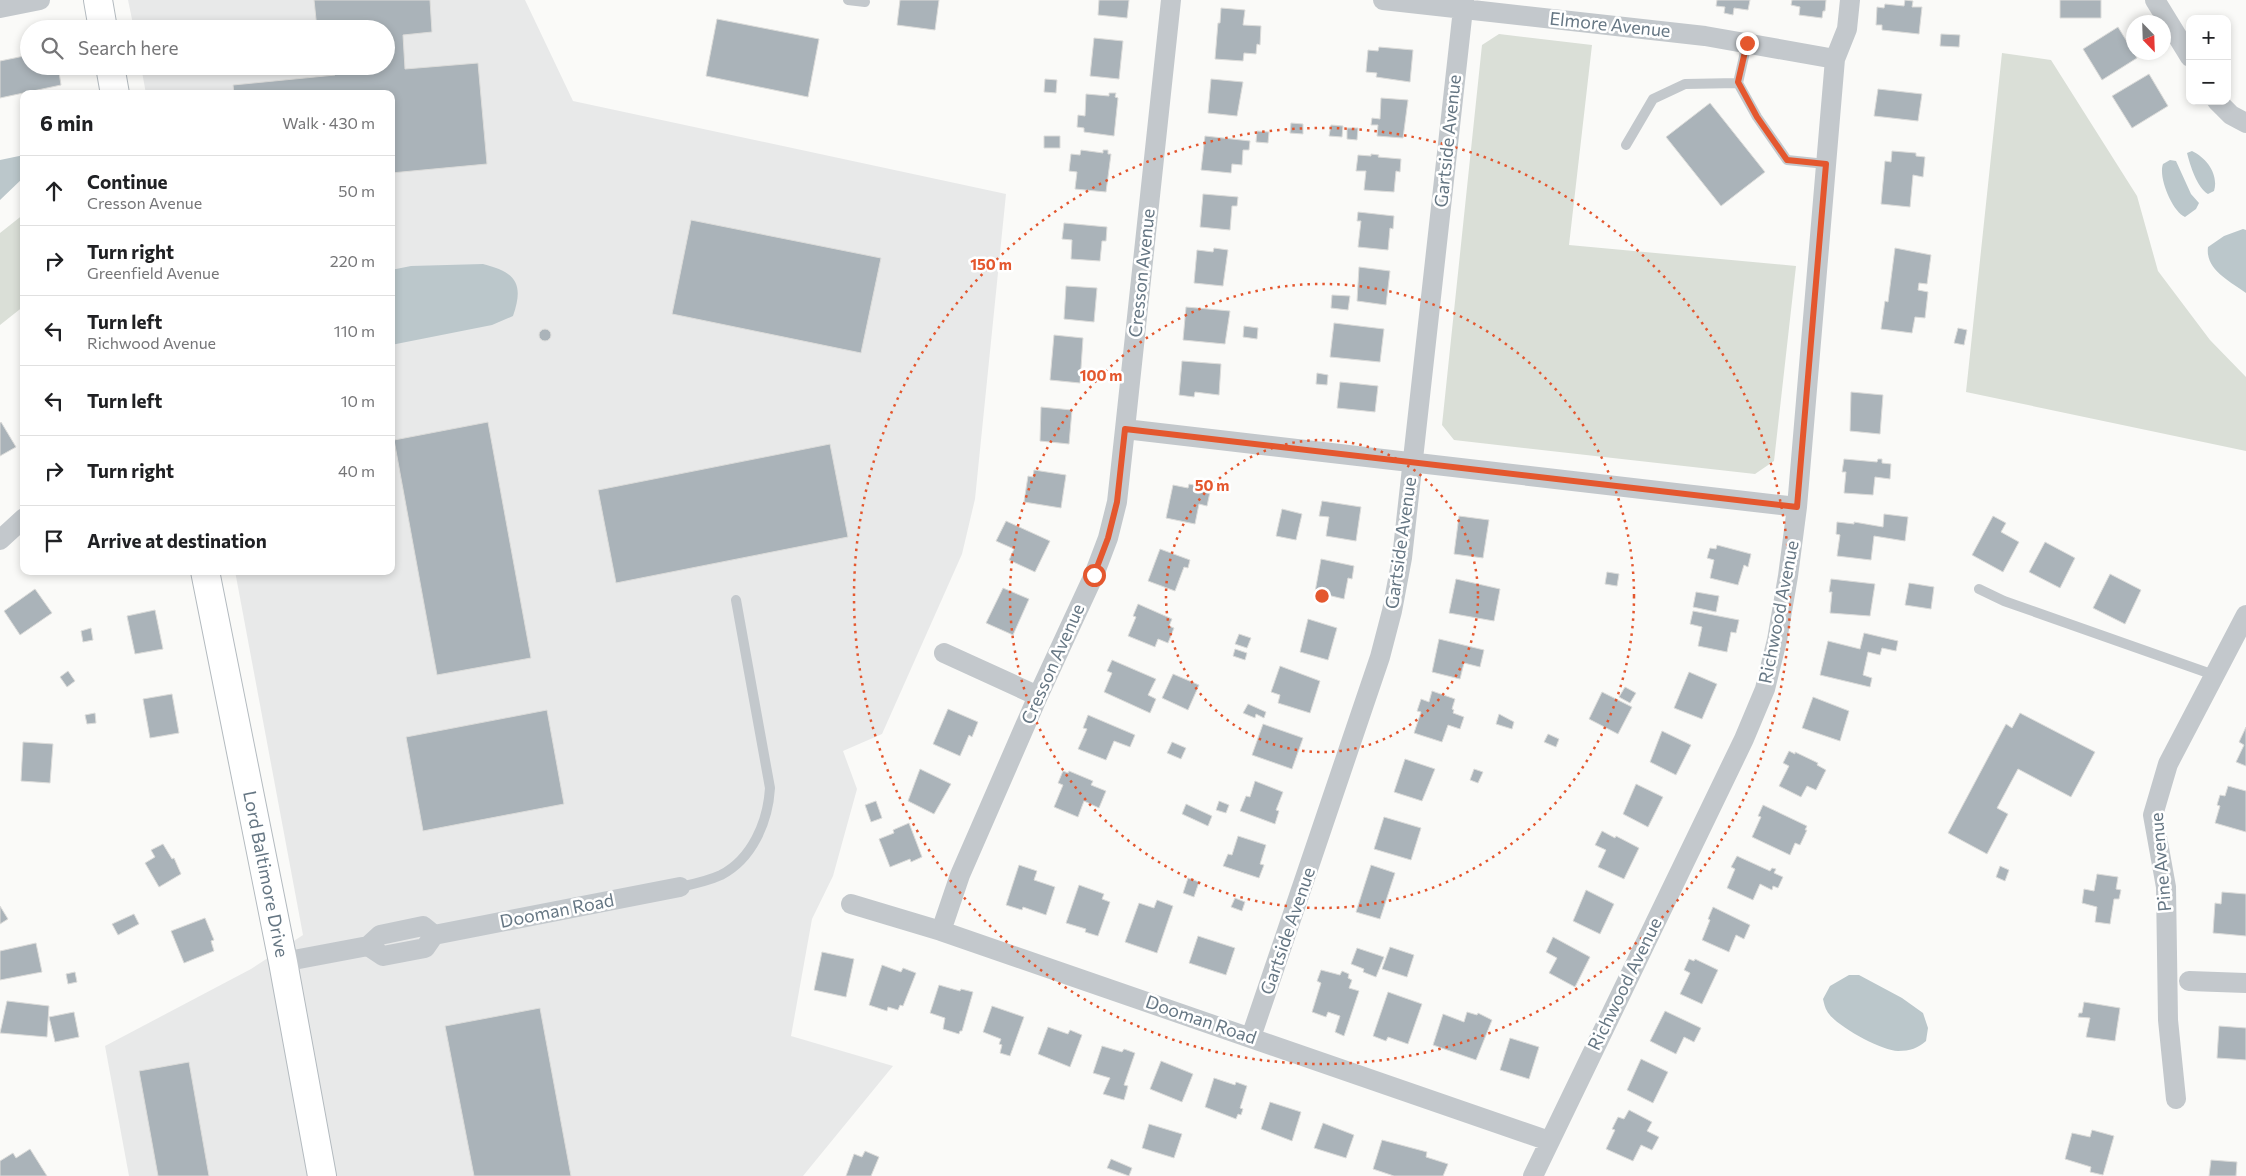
<!DOCTYPE html>
<html lang="en">
<head>
<meta charset="utf-8">
<style>
  body { margin:0; font-family:Commissioner,sans-serif; background:#f6f6f6; color:#202124 }
  .controls { position:absolute; right:15px; top:15px; display:grid; overflow:hidden; border-radius:10px; box-shadow:0 2px 8px #0003 }
  .controls button { width:45px; height:45px; display:grid; place-items:center; padding:0; border:0; border-bottom:1px solid #e0e0e0; background:#fff; color:#202124; font:25px sans-serif }
  .compass { position:absolute; left:2126px; top:15px; width:45px; height:45px; border-radius:50%; background:#fff; box-shadow:0 2px 8px #0003; rotate:157deg }
  .stop { position:absolute; width:15px; height:15px; margin:-11px; border:4px solid #e4572e; border-radius:50%; background:#fff }
  .stop.end { background:#e4572e; border-color:#fff; box-shadow:0 1px 5px #0008 }
  .list { margin:0; padding:0; list-style:none }
  h2 { display:flex; justify-content:space-between; align-items:center; height:65px; margin:0; padding:0 20px; font-size:21px }
  h2 small { font-size:16px; font-weight:400; color:#757577 }
  .list li { display:grid; grid-template-columns:32px 1fr auto; gap:15px; align-items:center; box-sizing:border-box; height:70px; padding:0 20px; border-top:1px solid #e0e0e0 }
  .list b { display:block; font-size:19px; white-space:nowrap }
  .list p { margin:0; font-size:16px; white-space:nowrap; color:#757577 }
  .list em { font-size:16px; font-style:normal; color:#757577 }
  .icon { flex:none; width:28px; height:28px; fill:none; stroke:currentColor; stroke-width:2; stroke-linecap:round; stroke-linejoin:round }
  .map { position:relative; flex:none; width:2246px; height:1176px; overflow:hidden }
  .search { position:absolute; background:#fff; box-shadow:0 2px 8px #0003; left:20px; top:20px; width:375px; height:55px; display:flex; align-items:center; gap:12px; box-sizing:border-box; padding:0 18px; border-radius:28px; color:#757577; font-size:19px }
  .panel { position:absolute; background:#fff; box-shadow:0 2px 8px #0003; left:20px; top:90px; width:375px; height:485px; border-radius:10px }
  .map>svg:first-child { display:block }
  .built { fill:#e8e9e9 }
  .green { fill:#dadfd7 }
  .water { fill:#bbc7cb }
  .building { fill:#aab3b9; stroke:#dcdcda }
  .lines { fill:none; stroke-linecap:round; stroke-linejoin:round }
  .secondary-casing { stroke:#b3babf; stroke-width:30 }
  .lane { stroke:#c3c8cc; stroke-width:10 }
  .street { stroke:#c3c8cc; stroke-width:20 }
  .secondary { stroke:#fff; stroke-width:28 }
  .route { stroke:#e4572e; stroke-width:6 }
  .ring { fill:none; stroke:#e4572e; stroke-width:2.5; stroke-dasharray:2.5 5 }
  .labels { text-anchor:middle; stroke-width:5; stroke-linejoin:round; paint-order:stroke }
  .street-label { font-size:18px; fill:#657683; stroke:#fff }
  .centre { fill:#e4572e; stroke:#fff; stroke-width:2.5 }
  .ring-label { font-size:15px; text-anchor:middle; font-weight:bold; fill:#e4572e; stroke:#fff; stroke-width:5; stroke-linejoin:round; paint-order:stroke }
</style>
</head>
<body>
<div class="map">
<svg width="2246" height="1176" viewBox="0 0 2246 1176">
  <rect width="100%" height="100%" fill="#fafaf8"/>
  <path class="built" d="M128 0H525L573 101 1006 194 975 499 962 554 882 734 843 751 857 789 833 876 812 919 791 1036 893 1066 803 1176H129L105 1046 251 969 303 935 235 571H391V94H146L141 66H386V29H134Z"/>
  <path class="green" d="M1499 34 1592 45 1569 245 1796 266 1774 461 1755 474 1454 440 1442 425 1482 45Z
    M2002 53 2051 60 2137 196 2158 271 2210 340 2246 377V451L1966 392Z
    M24 214V306L0 325V233Z"/>
  <path class="water" d="M2192 151C2207 158 2219 175 2214 191L2208 194C2197 188 2190 165 2187 153Z
    M24 155V177L0 200V160Z
    M2170 160 2176 161 2191 194 2199 203 2196 209 2185 217C2172 211 2158 177 2163 164Z
    M2243 229 2246 230V293C2230 281 2205 270 2208 247L2224 236Z
    M483 264C514 272 525 282 513 316L492 325 391 345V270L411 266Z
    M1849 975H1859L1902 998 1923 1013 1928 1028 1926 1041C1918 1048 1910 1051 1898 1051 1882 1051 1834 1025 1827 1011 1825 1008 1824 1003 1823 999L1830 986Z"/>
  <path class="building" d="M314 0H430L432 32 403 35 405 69 478 63 487 164 391 173V94H234L233 85 335 75V66H386V29H317Z
    M900 0H939L935 30 897 25Z
    M1099 0H1129L1127 18 1098 15Z
    M1717 0H1750L1748 10 1734 8 1733 15 1724 13 1725 7 1716 6Z
    M1792 0H1826L1825 11H1823L1822 18 1799 15 1800 7 1791 5Z
    M1905 0 1913 1 1912 7H1922L1919 34 1882 30V25H1876L1877 7 1884 8 1885 4 1904 6Z
    M2060 0H2101V18H2060Z
    M1221 8 1245 10 1243 25 1261 26 1260 45 1257 44 1256 54 1244 53 1243 61 1215 59 1218 23H1220Z
    M717 19 819 39 808 97 706 76Z
    M2118 27 2137 58 2102 80 2083 49Z
    M1941 34 1960 35 1959 47 1940 46Z
    M1094 38 1123 41 1119 79 1090 76Z
    M1379 47 1413 50 1410 82 1376 77 1377 73 1366 72 1368 50 1378 51Z
    M29 55V66H58L61 85 0 98V61Z
    M2149 74 2168 106 2132 128 2112 96Z
    M1045 79 1057 80 1056 93 1044 92Z
    M1211 79 1243 82 1237 116 1208 113Z
    M1878 89 1922 94 1918 121 1874 116Z
    M1109 93H1116L1115 97 1118 98 1114 136 1084 132V128L1077 127 1078 115 1085 116 1086 94 1109 96Z
    M1381 98 1408 100 1403 138 1377 136 1378 125H1371L1372 118 1380 119Z
    M1710 103 1765 172 1721 206 1666 137Z
    M1291 123 1303 124V134L1290 133Z
    M1331 125 1343 126 1342 137 1329 136Z
    M1347 128H1358L1357 140 1347 139Z
    M1257 131 1269 132 1268 143 1256 142Z
    M1044 136H1060V148H1044Z
    M1205 136 1250 141 1249 150H1243L1242 165 1232 164 1231 173 1201 170Z
    M1081 150 1103 153V150H1108V154H1111L1106 192 1075 189 1077 172 1069 171 1071 154 1080 155Z
    M1892 151 1916 153V156L1925 157 1923 177 1913 175 1910 207 1881 204 1885 161 1891 162Z
    M1371 154 1379 155 1378 157 1401 159 1400 172 1396 171 1394 192 1364 190 1366 171H1356L1358 155 1371 156Z
    M1203 194 1238 197 1237 206H1232L1230 230 1200 227Z
    M1358 212 1394 216 1393 229 1390 228 1388 250 1358 247 1361 221H1357Z
    M691 220 881 258 861 353 672 314Z
    M1064 223 1107 227 1106 241H1102L1100 261 1071 259 1072 240 1062 239Z
    M1214 248 1228 250 1223 286 1194 283 1197 250 1213 252Z
    M1895 248 1931 255 1927 284 1919 283 1918 290 1928 292 1925 318 1915 317 1912 333 1881 329 1885 301 1888 302Z
    M1359 267 1390 271 1386 305 1357 301Z
    M1066 286 1097 288 1094 322 1064 319Z
    M1332 295 1350 296 1348 310 1331 308Z
    M1186 307 1230 311 1225 344 1183 340Z
    M1334 323 1384 329 1380 362 1330 357Z
    M1244 326 1258 328 1257 339 1243 337Z
    M1958 328 1967 330 1964 345 1954 343Z
    M539 335a6 6 0 1 1 12 0a6 6 0 1 1-12 0Z
    M1054 335 1083 338 1080 383 1050 380Z
    M1182 361 1221 364 1219 395 1195 392 1194 397 1179 395Z
    M1317 373 1328 375 1327 385 1316 384Z
    M1340 382 1378 386 1375 412 1337 408Z
    M1851 392 1883 395 1880 434 1850 431Z
    M1041 407 1072 410 1069 444 1040 441Z
    M1 422 16 447 0 456V423Z
    M488 422 531 658 437 675 394 440Z
    M830 444 848 537 616 583 598 490Z
    M1844 459 1877 462 1878 459H1882V463L1891 464 1890 479 1875 477 1873 495 1844 493 1846 472H1842Z
    M1034 470 1066 475 1061 508 1024 502 1028 476 1033 477Z
    M1189 484 1203 487 1202 490 1210 492 1207 506 1199 504 1195 524 1166 518 1173 485 1188 488Z
    M1322 501 1361 507 1356 541 1326 536 1329 517 1319 516Z
    M1282 509 1302 514 1296 540 1276 536Z
    M1884 514 1908 517 1905 541 1874 536 1871 560 1837 556 1840 535 1836 534 1837 522 1854 524V522L1883 527Z
    M1459 516 1489 520 1483 558 1454 554Z
    M1993 516 2006 523 2001 532 2019 542 2003 572 1972 555Z
    M1006 521 1050 541 1035 572 1009 560 1014 549 996 541Z
    M2045 542 2075 558 2060 588 2029 572Z
    M1717 545 1751 554 1748 567 1744 565 1738 585 1710 578 1714 560 1707 558 1710 548 1716 549Z
    M1160 549 1190 560 1188 568 1184 567 1175 591 1148 581Z
    M1321 559 1354 566 1352 579 1348 578 1344 599 1315 592Z
    M1607 572 1619 574 1617 586 1605 584Z
    M2110 574 2141 590 2125 624 2093 608Z
    M1456 579 1500 589 1494 621 1449 613Z
    M1831 579 1875 584 1870 616 1830 613 1832 592H1829Z
    M1909 583 1934 587 1931 609 1905 605Z
    M1003 588 1029 599 1013 635 986 623Z
    M35 589 52 613 20 635 4 611Z
    M1696 592 1719 596 1716 612 1693 607Z
    M1138 604 1172 619 1169 626 1174 628 1168 643 1158 639 1155 647 1128 636 1136 617 1133 616Z
    M155 610 163 649 135 654 127 616Z
    M1693 611 1739 620 1736 633 1731 632 1727 652 1698 646 1702 627 1690 624Z
    M1308 619 1337 628 1328 660 1300 652Z
    M91 628 93 640 83 642 81 631Z
    M1864 633 1898 641 1896 651 1882 648 1880 655 1868 652 1863 675 1872 678 1870 687 1820 675 1828 641 1860 649Z
    M1239 634 1251 638 1247 648 1235 644Z
    M1439 639 1484 650 1480 667 1464 663 1460 679 1432 672Z
    M1235 649 1247 653 1245 660 1233 656Z
    M1112 660 1156 679 1148 695 1156 699 1150 713 1104 692 1112 673 1107 671Z
    M1280 666 1320 681 1310 713 1278 703 1280 695 1271 692Z
    M68 671 75 681 67 687 60 677Z
    M1689 672 1717 684 1702 719 1674 708Z
    M1173 674 1199 685 1188 710 1162 698Z
    M1625 687 1636 693 1630 703 1619 697Z
    M1432 691 1455 699 1452 709 1454 710 1453 713 1464 717 1460 729 1448 725 1442 742 1414 733 1421 712 1417 711 1421 699 1429 702Z
    M1602 692 1632 707 1618 734 1589 719Z
    M172 694 179 733 150 738 143 699Z
    M1813 697 1849 711 1840 741 1802 728Z
    M1248 704 1266 712 1264 718 1256 714 1255 718 1243 713Z
    M948 709 978 722 972 737 969 735 960 756 933 744Z
    M547 710 564 804 423 831 406 737Z
    M95 713 96 723 87 724 85 715Z
    M2020 713 2095 752 2071 797 2018 769 1997 808 2008 814 1987 854 1948 833 2006 724 2012 728Z
    M1499 714 1514 722 1512 729 1496 724Z
    M1088 715 1135 735 1130 747 1114 741 1106 760 1078 749 1087 729 1083 728Z
    M1263 724 1303 738 1292 769 1252 755Z
    M2246 727V766L2236 762 2244 745 2239 742Z
    M1662 731 1691 745 1676 775 1650 762Z
    M1548 734 1559 739 1556 747 1544 742Z
    M23 742 53 744 50 783 21 781Z
    M1172 742 1186 748 1181 759 1167 753Z
    M1789 751 1795 754V752L1818 763 1817 765 1826 770 1816 790 1807 786 1801 797 1779 786 1789 766 1783 763Z
    M1405 759 1435 769 1422 801 1394 792Z
    M920 769 951 784 934 814 908 801Z
    M1474 769 1483 772 1478 783 1470 780Z
    M1063 771 1068 773 1069 771 1093 781 1091 785 1106 791 1099 808 1084 801 1078 817 1054 807 1063 785 1058 783Z
    M1255 781 1283 792 1276 810 1279 811 1275 824 1240 811 1246 796 1250 797Z
    M1636 784 1663 797 1648 827 1623 814Z
    M2228 786 2246 791V832L2215 823 2220 806 2217 805 2220 795 2225 796Z
    M876 801 882 818 871 822 865 805Z
    M1219 801 1229 805 1226 813 1216 810Z
    M1186 804 1212 816 1208 826 1182 814Z
    M1763 805 1807 826 1805 830H1807L1800 845 1795 843 1790 855 1752 837 1761 817 1758 816Z
    M1384 817 1421 828 1411 860 1374 849Z
    M909 823 922 857 911 862 910 859 890 867 879 839 894 833 893 830Z
    M1602 831 1615 838 1616 836 1639 848 1624 879 1598 867 1606 850 1595 845Z
    M1238 836 1266 845 1260 864 1264 865 1259 878 1223 866 1228 854 1232 855Z
    M163 844 172 859 174 858 181 874 159 887 145 863 155 857 151 850Z
    M1737 856 1770 871 1772 868 1776 869 1774 873 1783 877 1778 888 1773 886 1772 890 1760 884 1753 900 1727 888 1735 869 1731 867Z
    M1019 865 1037 871 1034 880 1055 887 1046 915 1023 907 1022 910 1006 905Z
    M1371 865 1395 873 1380 919 1356 912Z
    M2000 866 2009 870 2005 881 1996 877Z
    M2097 874 2118 877 2116 889 2121 890 2119 899H2114L2110 924 2095 922 2097 907 2082 903 2084 889 2094 891Z
    M1188 878 1199 882 1194 897 1183 893Z
    M1079 885 1104 894 1102 899 1110 902 1098 936 1085 932 1086 929 1066 923Z
    M1586 890 1614 904 1600 934 1573 921Z
    M2222 892 2246 894V936L2213 933 2215 903 2221 904Z
    M1235 898 1245 902 1242 911 1231 907Z
    M1157 900 1173 906 1157 953 1125 942 1139 903 1154 908Z
    M0 906 8 919 0 924Z
    M1713 907 1750 925 1744 939 1736 935 1729 952 1702 940 1710 920 1708 919Z
    M134 914 139 924 118 935 112 924Z
    M205 918 214 940 211 941 214 951 184 963 171 931Z
    M1198 936 1235 948 1226 975 1189 963Z
    M1553 937 1590 957 1575 987 1549 973 1557 958 1546 952Z
    M36 943 42 972 0 980V951Z
    M1390 947 1414 955 1407 977 1382 969Z
    M1357 948 1384 957 1376 977 1363 972 1364 969 1351 964Z
    M822 952 854 959 846 997 814 990Z
    M1689 959 1694 961 1695 959 1718 970 1702 1004 1680 994 1690 973 1684 970Z
    M882 965 901 972 903 968 916 973 903 1006 900 1005 898 1010 888 1007 887 1011 869 1005Z
    M1321 970 1340 975 1342 971 1349 974 1348 978 1352 980 1349 988 1359 991 1344 1036 1335 1032 1340 1016 1328 1012 1326 1017 1312 1012 1321 983 1317 981Z
    M75 972 77 982 68 984 66 974Z
    M939 985 960 991 961 989 973 992 962 1031H960L959 1034 943 1029 945 1018 930 1013Z
    M1388 992 1422 1004 1408 1044 1388 1037 1386 1041 1373 1036Z
    M7 1001 49 1006 47 1037 0 1033Z
    M2084 1002 2120 1008 2115 1041 2086 1037 2090 1018 2078 1017 2079 1013H2082Z
    M992 1006 1024 1017 1010 1056 1000 1053 1002 1045 999 1044 1001 1039 983 1032Z
    M540 1008 571 1176H474L445 1026Z
    M1665 1011 1701 1028 1694 1042 1684 1037 1676 1054 1650 1041Z
    M74 1012 79 1037 55 1042 49 1017Z
    M1467 1012 1477 1015 1478 1013 1492 1020 1476 1060 1433 1045 1443 1014 1464 1022Z
    M2219 1026 2246 1028V1060L2217 1058Z
    M1048 1027 1068 1034 1070 1030 1082 1035 1070 1067 1038 1054Z
    M1510 1038 1539 1047 1529 1079 1500 1070Z
    M1102 1046 1122 1052 1124 1049 1135 1053 1124 1085 1128 1086 1124 1100 1103 1094 1110 1078 1093 1073Z
    M1641 1059 1668 1072 1653 1103 1627 1090Z
    M1161 1061 1193 1074 1182 1102 1150 1089Z
    M189 1062 209 1176H158L139 1071Z
    M1214 1078 1235 1085 1236 1082 1247 1086 1240 1108 1243 1109 1241 1115 1238 1114 1236 1119 1205 1107Z
    M1270 1102 1301 1112 1292 1141 1261 1129Z
    M1629 1110 1652 1122 1647 1131 1659 1137 1652 1150 1641 1145 1633 1161 1606 1149 1615 1130 1612 1129 1618 1117 1624 1119Z
    M1323 1123 1354 1135 1346 1158 1314 1148Z
    M1149 1124 1182 1134 1174 1158 1142 1148Z
    M2092 1130 2114 1136 2103 1175 2090 1172 2091 1167 2065 1159 2072 1133 2090 1137Z
    M1382 1140 1427 1152 1426 1157 1448 1164 1443 1176H1394L1373 1169Z
    M30 1149 47 1176H0V1161L13 1153 16 1158Z
    M865 1151 879 1157 871 1176H846L854 1154 862 1157Z
    M1111 1159 1132 1168 1129 1176 1107 1168Z
    M2211 1160 2237 1162 2236 1176H2209Z"/>
  <g class="lines">
    <g class="secondary-casing">
      <g id="secondary">
        <path d="M98 0 103 29"/>
        <path d="M110 66 115 94"/>
        <path id="s1" d="M205 571 283 962 322 1176"/>
      </g>
    </g>
    <path class="lane" d="M848 0 865 2
      M1747 43 1738 83 1757 117 1787 160 1826 164
      M1626 145 1653 99 1685 84 1738 83
      M1979 589 2004 601 2214 675
      M680 887C694 884 708 881 721 875 752 859 768 822 770 788L736 600"/>
    <path class="street" d="M1383 0 1705 36 1835 59
      M2155 0 2190 57
      M0 8 40 0
      M2217 101 2231 115 2246 123
      M1125 429 1797 507
      M0 540 24 518
      M944 653 1038 696
      M851 904 941 931 1549 1141
      M941 931 960 875 1038 696 1094 575 1108 538 1117 502 1125 429 1171 0
      M368 946 383 956 425 948 434 935 680 887
      M283 962 368 946 380 935 423 926 434 935
      M2189 981 2246 983
      M1251 1037 1380 657 1392 611 1402 558 1464 0
      M2176 1099 2168 1020 2166 887 2153 815 2168 764 2246 615
      M1533 1176 1744 739 1765 689 1777 640 1788 576 1797 507 1835 59 1847 29 1850 0"/>
    <use href="#secondary" class="secondary"/>
  </g>
  <g class="lines">
    <path class="route" d="M1094 575 1108 538 1117 502 1125 429 1797 507 1826 164 1787 160 1757 117 1738 82 1747 43"/>
  </g>
  <g class="ring">
    <circle cx="1322" cy="596" r="156"/>
    <circle cx="1322" cy="596" r="312"/>
    <circle cx="1322" cy="596" r="468"/>
  </g>
  <g class="labels">
    <g class="street-label">
      <text transform="translate(1610 25) rotate(6)" y="6">Elmore Avenue</text>
      <text transform="translate(1448 141) rotate(-84)" y="6">Gartside Avenue</text>
      <text transform="translate(1142 273) rotate(-84)" y="6">Cresson Avenue</text>
      <text transform="translate(1401 543) rotate(-82)" y="6">Gartside Avenue</text>
      <text transform="translate(1779 612) rotate(-79)" y="6">Richwood Avenue</text>
      <text transform="translate(1053 664) rotate(-66)" y="6">Cresson Avenue</text>
      <text transform="translate(2161 862) rotate(-95)" y="6">Pine Avenue</text>
      <text dy="6" stroke="none"><textPath href="#s1" startOffset="309">Lord Baltimore Drive</textPath></text>
      <text transform="translate(557 911) rotate(-11)" y="6">Dooman Road</text>
      <text transform="translate(1288 931) rotate(-71)" y="6">Gartside Avenue</text>
      <text transform="translate(1625 984) rotate(-64)" y="6">Richwood Avenue</text>
      <text transform="translate(1201 1020) rotate(19)" y="6">Dooman Road</text>
    </g>
  </g>
  <circle cx="1322" cy="596" r="8" class="centre"/>
  <g class="ring-label">
    <text x="991" y="270">150 m</text>
    <text x="1101" y="381">100 m</text>
    <text x="1212" y="491">50 m</text>
  </g>
</svg>
<div class="controls">
<button>+</button>
<button>−</button>
</div>
<svg class="compass" viewBox="-18 -18 36 36"><path d="M0-13l5 13h-10z" fill="#e53935"/><path d="M0 13l5-13h-10z" fill="#757577"/></svg>
<div class="stop" style="left:1094px;top:575px"></div>
<div class="stop end" style="left:1747px;top:43px"></div>
<div class="search"><svg class="icon" aria-label="search" viewBox="0 0 24 24"><circle cx="10" cy="10" r="6"/><path d="M15 15l6 6"/></svg>Search here</div>
<section class="panel">
<h2>6 min<small>Walk · 430 m</small></h2>
<ul class="list">
<li><svg class="icon" aria-label="ahead" viewBox="0 0 24 24"><path d="M12 20V5M6 11l6-6 6 6"/></svg><div><b>Continue</b><p>Cresson Avenue</p></div><em>50 m</em></li>
<li><svg class="icon" aria-label="right" viewBox="0 0 24 24"><path d="M7 20v-9h11M14 6l5 5-5 5"/></svg><div><b>Turn right</b><p>Greenfield Avenue</p></div><em>220 m</em></li>
<li><svg class="icon" aria-label="left" viewBox="0 0 24 24"><path d="M17 20v-9H6M10 6l-5 5 5 5"/></svg><div><b>Turn left</b><p>Richwood Avenue</p></div><em>110 m</em></li>
<li><svg class="icon" aria-label="left" viewBox="0 0 24 24"><path d="M17 20v-9H6M10 6l-5 5 5 5"/></svg><div><b>Turn left</b></div><em>10 m</em></li>
<li><svg class="icon" aria-label="right" viewBox="0 0 24 24"><path d="M7 20v-9h11M14 6l5 5-5 5"/></svg><div><b>Turn right</b></div><em>40 m</em></li>
<li><svg class="icon" aria-label="arrive" viewBox="0 0 24 24"><path d="M6 21V4h12l-3 4 3 4H6"/></svg><div><b>Arrive at destination</b></div></li>
</ul>
</section>
</div>
</body>
</html>
